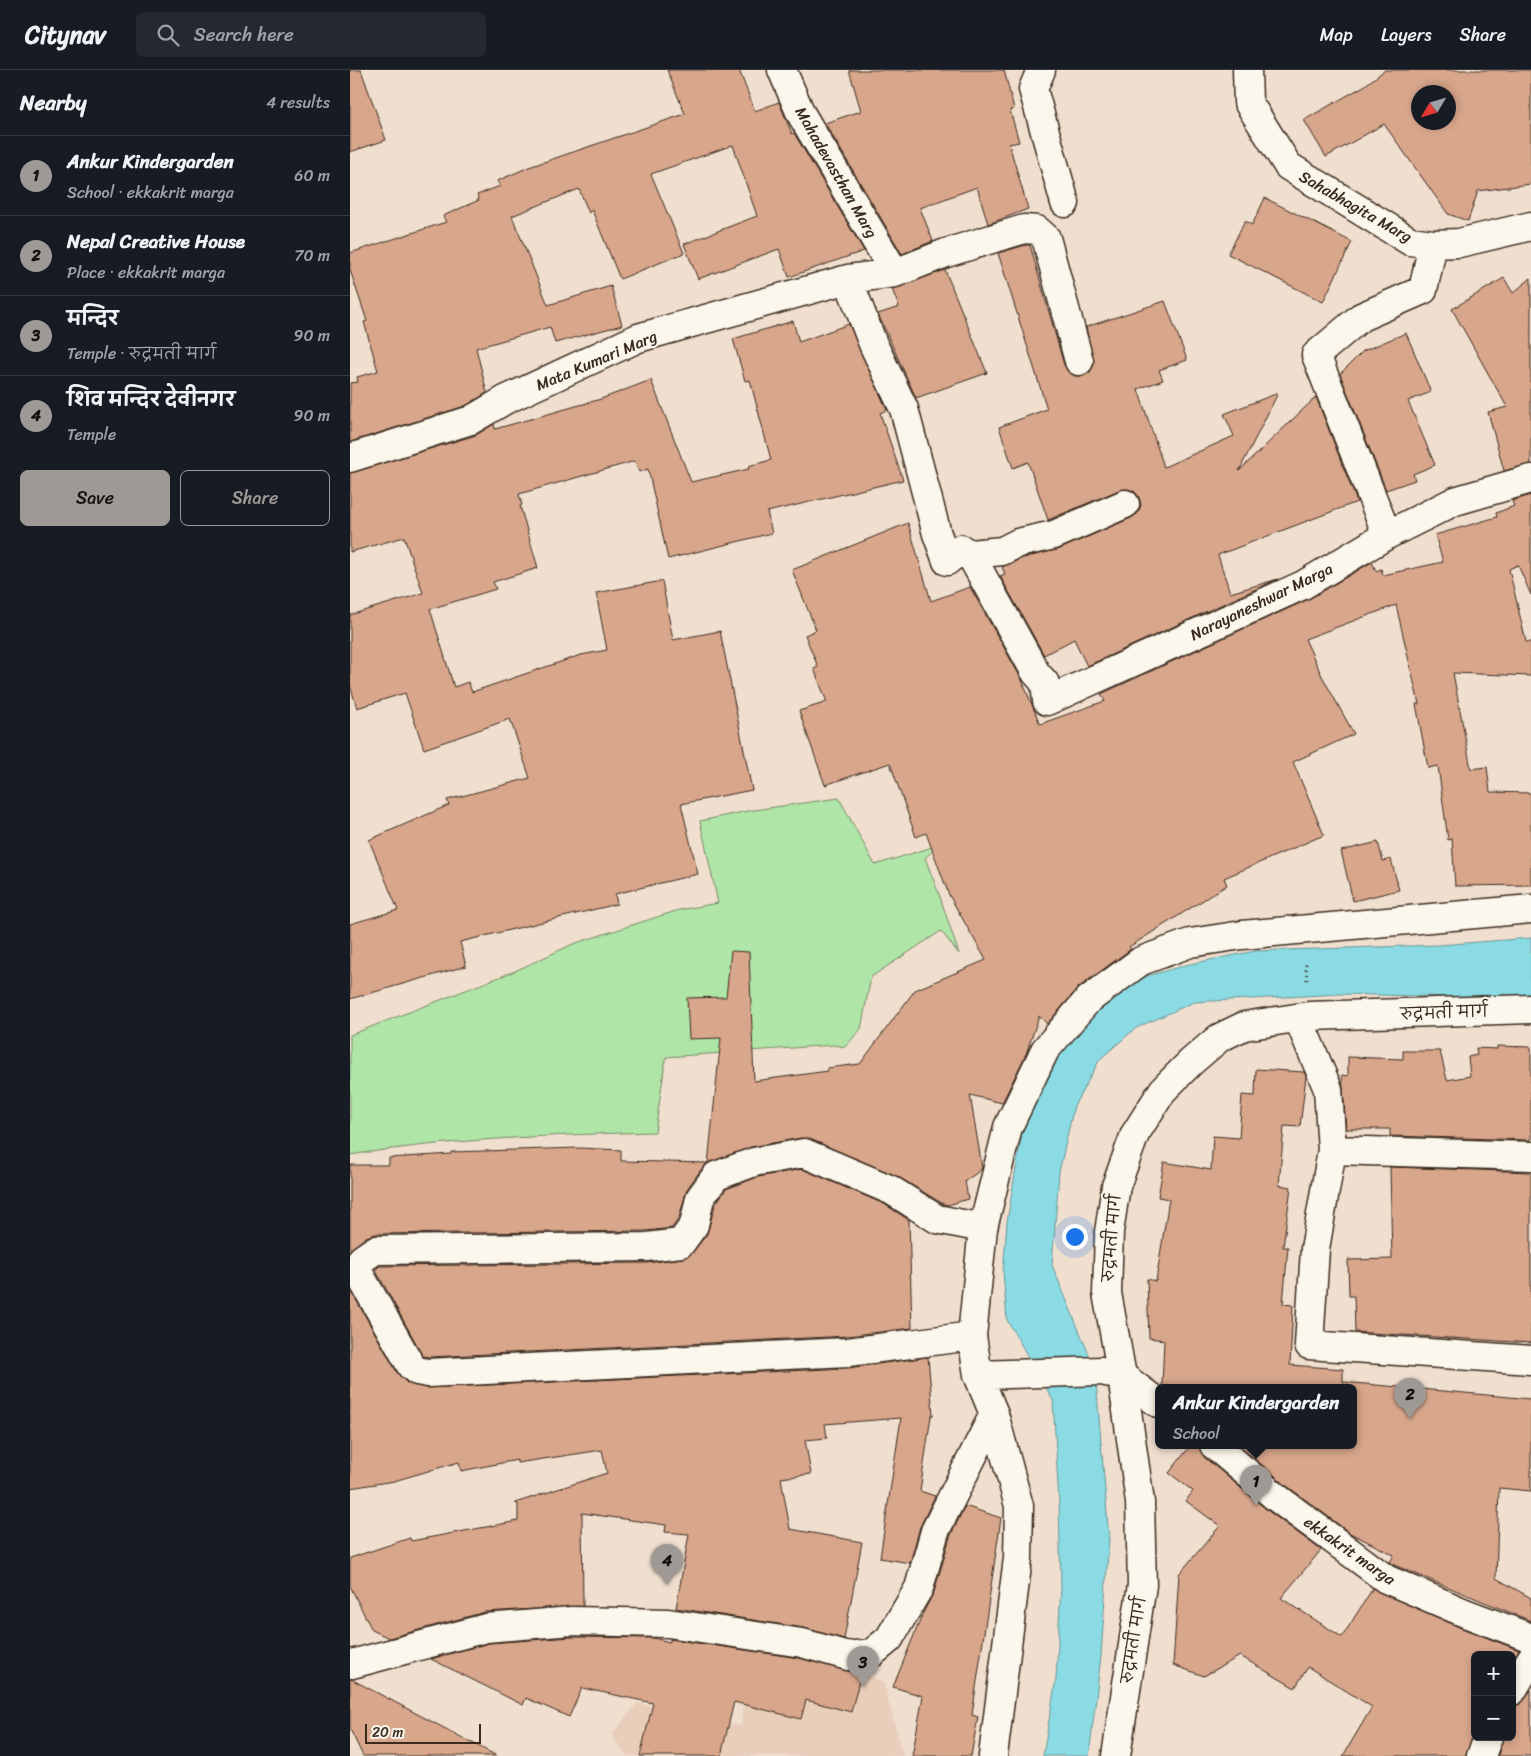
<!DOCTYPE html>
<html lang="en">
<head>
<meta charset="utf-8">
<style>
  body { margin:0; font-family:Sriracha,"Playpen Sans Deva",sans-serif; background:#242831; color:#f1f3f6 }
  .controls { position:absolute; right:15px; bottom:15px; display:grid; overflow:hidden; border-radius:8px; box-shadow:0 2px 8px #0003 }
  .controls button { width:45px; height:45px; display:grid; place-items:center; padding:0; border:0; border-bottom:1px solid #363941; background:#171b24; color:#f1f3f6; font:25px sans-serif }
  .compass { position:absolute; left:1061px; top:15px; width:45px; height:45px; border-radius:50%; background:#171b24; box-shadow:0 2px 8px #0003; rotate:232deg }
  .scale { position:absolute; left:15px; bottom:12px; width:116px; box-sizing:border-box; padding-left:5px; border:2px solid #3b2a1e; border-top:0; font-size:14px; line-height:18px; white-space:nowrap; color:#3b2a1e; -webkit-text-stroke:4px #fbf7ec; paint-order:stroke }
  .you { position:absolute; left:724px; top:1166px; width:18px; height:18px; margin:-12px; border:4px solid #fff; border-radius:50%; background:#1a73e8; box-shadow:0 0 0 8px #1a73e833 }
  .badge { display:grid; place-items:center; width:32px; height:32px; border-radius:50%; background:#9f9995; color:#111; font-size:16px; font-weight:700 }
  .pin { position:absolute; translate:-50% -41px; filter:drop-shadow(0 1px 2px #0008) }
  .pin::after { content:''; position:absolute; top:26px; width:18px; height:15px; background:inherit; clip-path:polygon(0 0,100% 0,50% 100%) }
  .popup { position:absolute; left:805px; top:1314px; width:202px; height:65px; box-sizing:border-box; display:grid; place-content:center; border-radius:8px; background:#171b24; filter:drop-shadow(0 1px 4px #0005); font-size:16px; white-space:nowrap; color:#9ea1a6 }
  .popup b { font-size:19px; color:#f1f3f6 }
  .popup::after { content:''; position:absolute; left:50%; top:100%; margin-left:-10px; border:10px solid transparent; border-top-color:#171b24 }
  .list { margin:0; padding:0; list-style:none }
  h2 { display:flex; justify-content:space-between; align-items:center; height:65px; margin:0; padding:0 20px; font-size:21px }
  h2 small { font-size:16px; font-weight:400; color:#9ea1a6 }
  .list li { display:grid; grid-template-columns:32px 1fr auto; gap:15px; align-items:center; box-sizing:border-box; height:80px; padding:0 20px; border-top:1px solid #363941 }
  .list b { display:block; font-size:19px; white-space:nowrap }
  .list p { margin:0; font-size:16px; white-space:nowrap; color:#9ea1a6 }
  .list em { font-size:16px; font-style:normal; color:#9ea1a6 }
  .actions { display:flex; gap:10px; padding:15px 20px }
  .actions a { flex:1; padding:11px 0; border:1px solid #9f9995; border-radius:8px; text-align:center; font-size:18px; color:#9f9995 }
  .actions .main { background:#9f9995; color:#111 }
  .icon { flex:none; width:28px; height:28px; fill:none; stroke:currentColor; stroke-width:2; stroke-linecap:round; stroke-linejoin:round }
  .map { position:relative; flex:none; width:1181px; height:1686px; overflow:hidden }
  header { display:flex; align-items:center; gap:30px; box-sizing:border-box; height:70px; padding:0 25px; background:#171b24; border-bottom:1px solid #363941 }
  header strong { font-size:24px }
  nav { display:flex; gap:28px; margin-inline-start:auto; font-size:18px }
  .search { width:350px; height:45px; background:#242831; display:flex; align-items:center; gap:12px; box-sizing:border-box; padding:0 18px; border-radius:8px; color:#9ea1a6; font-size:19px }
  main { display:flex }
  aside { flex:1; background:#171b24 }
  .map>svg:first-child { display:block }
  .built { fill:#e9cebb }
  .green { fill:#afe6a8; stroke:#758863 }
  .water { fill:#8adbe4; stroke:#6a9495 }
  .building { fill:#d8a68b; stroke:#3b2a1e; fill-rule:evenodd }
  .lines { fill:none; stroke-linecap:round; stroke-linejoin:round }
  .street-casing { stroke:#3b2a1e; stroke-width:31 }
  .secondary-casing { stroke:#3b2a1e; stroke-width:31 }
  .path { stroke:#3b2a1e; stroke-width:3; stroke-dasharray:1 4; stroke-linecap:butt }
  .street { stroke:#fbf7ec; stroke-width:28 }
  .secondary { stroke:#fbf7ec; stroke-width:28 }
  .labels { text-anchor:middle; stroke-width:4; stroke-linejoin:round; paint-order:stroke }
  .street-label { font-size:16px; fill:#3b2a1e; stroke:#fbf7ec }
</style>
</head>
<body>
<header>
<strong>Citynav</strong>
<div class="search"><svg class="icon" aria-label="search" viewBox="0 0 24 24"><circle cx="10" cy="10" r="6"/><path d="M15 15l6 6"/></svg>Search here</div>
<nav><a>Map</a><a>Layers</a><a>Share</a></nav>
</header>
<main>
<aside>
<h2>Nearby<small>4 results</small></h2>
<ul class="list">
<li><span class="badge">1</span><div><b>Ankur Kindergarden</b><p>School · ekkakrit marga</p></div><em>60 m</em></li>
<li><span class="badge">2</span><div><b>Nepal Creative House</b><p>Place · ekkakrit marga</p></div><em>70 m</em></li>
<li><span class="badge">3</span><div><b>मन्दिर</b><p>Temple · रुद्रमती मार्ग</p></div><em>90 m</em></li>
<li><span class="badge">4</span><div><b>शिव मन्दिर देवीनगर</b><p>Temple</p></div><em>90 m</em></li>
</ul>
<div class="actions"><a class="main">Save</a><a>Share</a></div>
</aside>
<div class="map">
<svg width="1181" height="1686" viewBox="0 0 1181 1686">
  <rect width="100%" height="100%" fill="#f0dfcf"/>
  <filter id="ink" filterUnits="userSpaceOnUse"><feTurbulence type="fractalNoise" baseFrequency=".02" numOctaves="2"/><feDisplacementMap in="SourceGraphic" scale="10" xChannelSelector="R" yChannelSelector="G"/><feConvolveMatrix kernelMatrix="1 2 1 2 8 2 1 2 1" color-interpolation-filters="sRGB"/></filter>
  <g filter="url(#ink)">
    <path class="built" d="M398 1576 479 1587 534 1613 553 1686H276L262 1665 287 1633 391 1656Z"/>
    <path class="green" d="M489 728 525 795 589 775 575 788 590 827 609 884 591 861 521 907 511 959 495 977 484 975 316 987 305 1062C203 1065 101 1069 0 1085V965L165 901 223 874 329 840 368 833 350 751 397 741Z"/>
    <path class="water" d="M1181 868V929L990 924 844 932 786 958 750 989 724 1036 709 1102 702 1195 745 1299 759 1468 751 1586 739 1686H693L706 1609 711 1516 709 1433 703 1330 657 1250 653 1202 657 1152 674 1050 698 1000 749 935 790 908 840 894 905 881 1089 875Z"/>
    <path class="building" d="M0 0H11L36 70 0 82Z
      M317 0H389L405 41 429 32 442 64 444 63 514 181 439 207 429 179 348 209 334 174 407 146 383 75 301 104 334 183 270 209 242 140 239 143 229 119 162 146 198 235 261 216 272 255 205 273 200 257 126 278 137 323 115 336 0 372V313L8 312 7 307 28 301 14 252 17 251 0 200V183L96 152 93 146 129 130 127 125 150 116 147 111 179 97 335 44Z
      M499 0H654L664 39 660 40 669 72 659 74 678 139 638 154 627 117 570 138 583 171 552 184 475 53 511 41Z
      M1035 0H1181V114L1128 121 1118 151 1098 144 1034 54 976 87 954 50 1014 16ZM1068 22H1098V52H1068Z
      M915 128 1002 172 973 232 878 184 895 151 902 155Z
      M676 175H680L714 295 718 302 725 306H733L740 302 744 295 736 257 815 231 837 290 809 300 813 310 788 319 814 397 884 366 874 344 928 323 889 401 966 327 1007 432 868 485 880 523 928 509 737 596 724 569 694 585 650 506 655 504 652 497 673 488 710 479 781 448 788 443 791 435 789 427 784 421 777 419 769 420 698 450 678 392 663 398 649 357 697 339 648 183Z
      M595 200 637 303 566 328 528 244 549 237 542 219Z
      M1154 208 1163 223 1181 208V394L1154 401 1138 342 1157 337 1102 239Z
      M443 251 449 272 499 254 537 340 530 343 553 410 417 442 422 463 318 489 298 399 289 402 285 391 169 424 172 435 170 436 188 498 143 512 146 519 80 539 104 617 118 612 122 622 231 585 257 580 246 523 312 511 323 570 370 561 402 720 331 734 348 804 265 824 267 834 110 872 116 896 0 929V854L48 840 19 770 99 735 97 730 180 708 160 649 74 679 55 623 7 638 0 615V545L73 523 54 467 0 482V403L126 365 144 354 145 359 251 329 301 310 341 412 399 399 398 396 421 390 400 310 395 311 383 269Z
      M1056 263 1081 322 1058 331 1085 395 1063 404 1065 410 1036 420 990 304 1013 281Z
      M1181 425V525L1168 495 1159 499 1176 572H1181V606L1103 603 1121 699 1137 697 1140 722 1181 723V815L1105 816 1102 769 1098 770 1088 696 1078 698 1066 634H1069L1046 535 955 569 972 606 1004 664 943 692 974 765 874 808 877 815 779 877 781 879 729 917 697 954 689 946 676 984 652 1033 620 1025 632 1097 631 1100 615 1111 618 1129 598 1135 593 1134 547 1106 460 1069 451 1068 401 1077 360 1092 353 1097 337 1119 329 1148 322 1158 296 1161 25 1164 16 1167 0 1180V1095H39V1088L101 1084V1082L229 1078 271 1080V1091L358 1093 371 968 339 969 337 928 376 927 381 881 399 882 404 1011 478 1001 477 998 510 994 565 920 636 890 599 825 576 763 566 767 540 693 475 715 449 641 477 632 464 599 468 597 455 565 466 560 442 500 558 453 581 531 620 517 671 608 690 654 755 631 751 624 959 529 1022 492 1026 501 1031 499 1033 505 1093 492 1085 465 1147 447 1146 443 1164 436 1162 431Z
      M1028 772 1033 791 1041 789 1049 820 1003 831 991 781Z
      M1147 976 1181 977V1070L1040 1066V1059H996L992 1005 998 1006V987L1053 989V981H1090L1097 1010 1120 1006 1118 987 1127 985 1126 978 1147 979Z
      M906 999 954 1002 956 1006 950 1057 934 1056 929 1115 941 1117 933 1177H938L933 1234 943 1235 940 1295 993 1299V1312L1181 1329V1421L1149 1418 1146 1508 1181 1528V1551L1044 1495 1040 1492 1044 1485 1000 1463 937 1416 888 1375H1004V1317L812 1316 814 1270 799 1268 797 1209 806 1211 819 1129 808 1127 814 1092 861 1100 863 1066 889 1068 892 1025 905 1026Z
      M1040 1097 1181 1102V1273L1005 1262 1004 1226H999L998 1190 1042 1189Z
      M452 1099 534 1134 559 1150 562 1258 497 1266 79 1287 73 1286 25 1199 30 1196 297 1193 333 1188 343 1182 357 1164 365 1135 376 1119 408 1107Z
      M0 1219 48 1304 57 1313 75 1318 499 1298 578 1287 583 1345 581 1346 570 1421 585 1426 570 1457 560 1493 530 1488 551 1348 475 1354 477 1368 455 1370 461 1404 431 1408 440 1459 512 1472 494 1569 454 1558 326 1538 339 1464 315 1462 316 1455 232 1443 233 1536 135 1542 39 1568 22 1560 0 1516V1488L60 1468 61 1471 168 1451V1434L165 1433 257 1403 252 1380 167 1393V1390L111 1401 109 1392 44 1411 0 1418Z
      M841 1375H849L854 1387 917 1440 971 1480 931 1528 992 1567 1023 1518 1109 1557 1169 1580 1162 1590V1585H1125V1659L1116 1686H993L1022 1637 958 1597 945 1618 890 1586 854 1606 823 1595 829 1504 870 1456 836 1431 843 1421 819 1403Z
      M615 1436 651 1448 622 1645 628 1647 621 1686H562L573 1626 543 1617 573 1543 584 1522 600 1467Z
      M222 1567 303 1568 320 1572V1569L449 1588 511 1604 501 1642 456 1630 451 1649 384 1632 371 1686H290L303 1633 232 1618 219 1647 176 1628 173 1635 81 1589 139 1573Z
      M0 1609H1L147 1686H13L0 1659Z
      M1181 1620V1686H1148L1153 1667H1162V1637L1170 1634Z"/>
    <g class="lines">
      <g class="street-casing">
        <path id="street" d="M432 0 451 44 545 203
          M691 0 683 19 715 133
          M897 0 898 32 938 96 1060 171 1083 174 1109 173 1181 156
          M498 209 523 274 554 339 587 464 597 491 611 479 620 484 686 603 695 613 697 631 953 515 1037 465 1105 431 1181 409
          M0 388 121 350 155 330 288 268 498 209 545 203 596 183 674 159 687 160 696 168 729 291
          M1037 465 966 285 1011 247 1073 220 1083 174
          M620 484 652 481 668 473 704 465 775 434
          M948 948 978 1019 982 1080 965 1179 959 1275 1181 1290
          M982 1080 1181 1086
          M622 1266 498 1282 78 1303 67 1301 61 1296 7 1200 12 1189 25 1180 297 1177 331 1173 344 1155 350 1128 366 1106 404 1092 454 1083 541 1120 587 1149 633 1158
          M772 1306 808 1333
          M864 1375 927 1428 1036 1509 1115 1543 1181 1568
          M2 1594 136 1558 222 1551 318 1553 452 1573 498 1586 522 1583 539 1569 569 1518 585 1461 644 1344
          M1162 1621 1181 1589
          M1131 1686 1138 1667"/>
      </g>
      <g class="secondary-casing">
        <path id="secondary" d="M628 1305 752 1301 772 1306
          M643 1686 668 1488 669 1436 644 1344 628 1305 622 1266 633 1158 658 1057 695 980 738 930 791 891 840 873 892 865 1181 839
          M766 1686 792 1515 790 1432 772 1306 757 1223 759 1162 766 1116 785 1064 813 1020 841 992 869 968 894 956 959 946 1181 939"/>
      </g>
      <path class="path" d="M956 894 957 913"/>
      <use href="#street" class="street"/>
      <use href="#secondary" class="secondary"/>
    </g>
  </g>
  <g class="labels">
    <g class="street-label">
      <text transform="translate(487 102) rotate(60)" y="6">Mahadevasthan Marg</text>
      <text transform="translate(1006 136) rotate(30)" y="6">Sahabhagita Marg</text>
      <text transform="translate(246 290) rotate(-23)" y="6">Mata Kumari Marg</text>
      <text transform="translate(911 531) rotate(-26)" y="6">Narayaneshwar Marga</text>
      <text transform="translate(1094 942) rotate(-2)" y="6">रुद्रमती मार्ग</text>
      <text transform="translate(761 1168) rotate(-85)" y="6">रुद्रमती मार्ग</text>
      <text transform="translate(1000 1480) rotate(35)" y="6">ekkakrit marga</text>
      <text transform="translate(783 1570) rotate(-81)" y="6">रुद्रमती मार्ग</text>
    </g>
  </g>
</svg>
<div class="controls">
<button>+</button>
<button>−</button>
</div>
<svg class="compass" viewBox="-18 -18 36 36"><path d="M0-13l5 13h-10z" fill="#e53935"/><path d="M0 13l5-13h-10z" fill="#9ea1a6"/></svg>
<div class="scale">20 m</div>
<div class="you"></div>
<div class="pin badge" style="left:906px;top:1436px">1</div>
<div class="popup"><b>Ankur Kindergarden</b>School</div>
<div class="pin badge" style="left:1060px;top:1349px">2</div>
<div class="pin badge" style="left:513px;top:1617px">3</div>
<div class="pin badge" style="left:317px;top:1515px">4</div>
</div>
</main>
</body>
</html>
